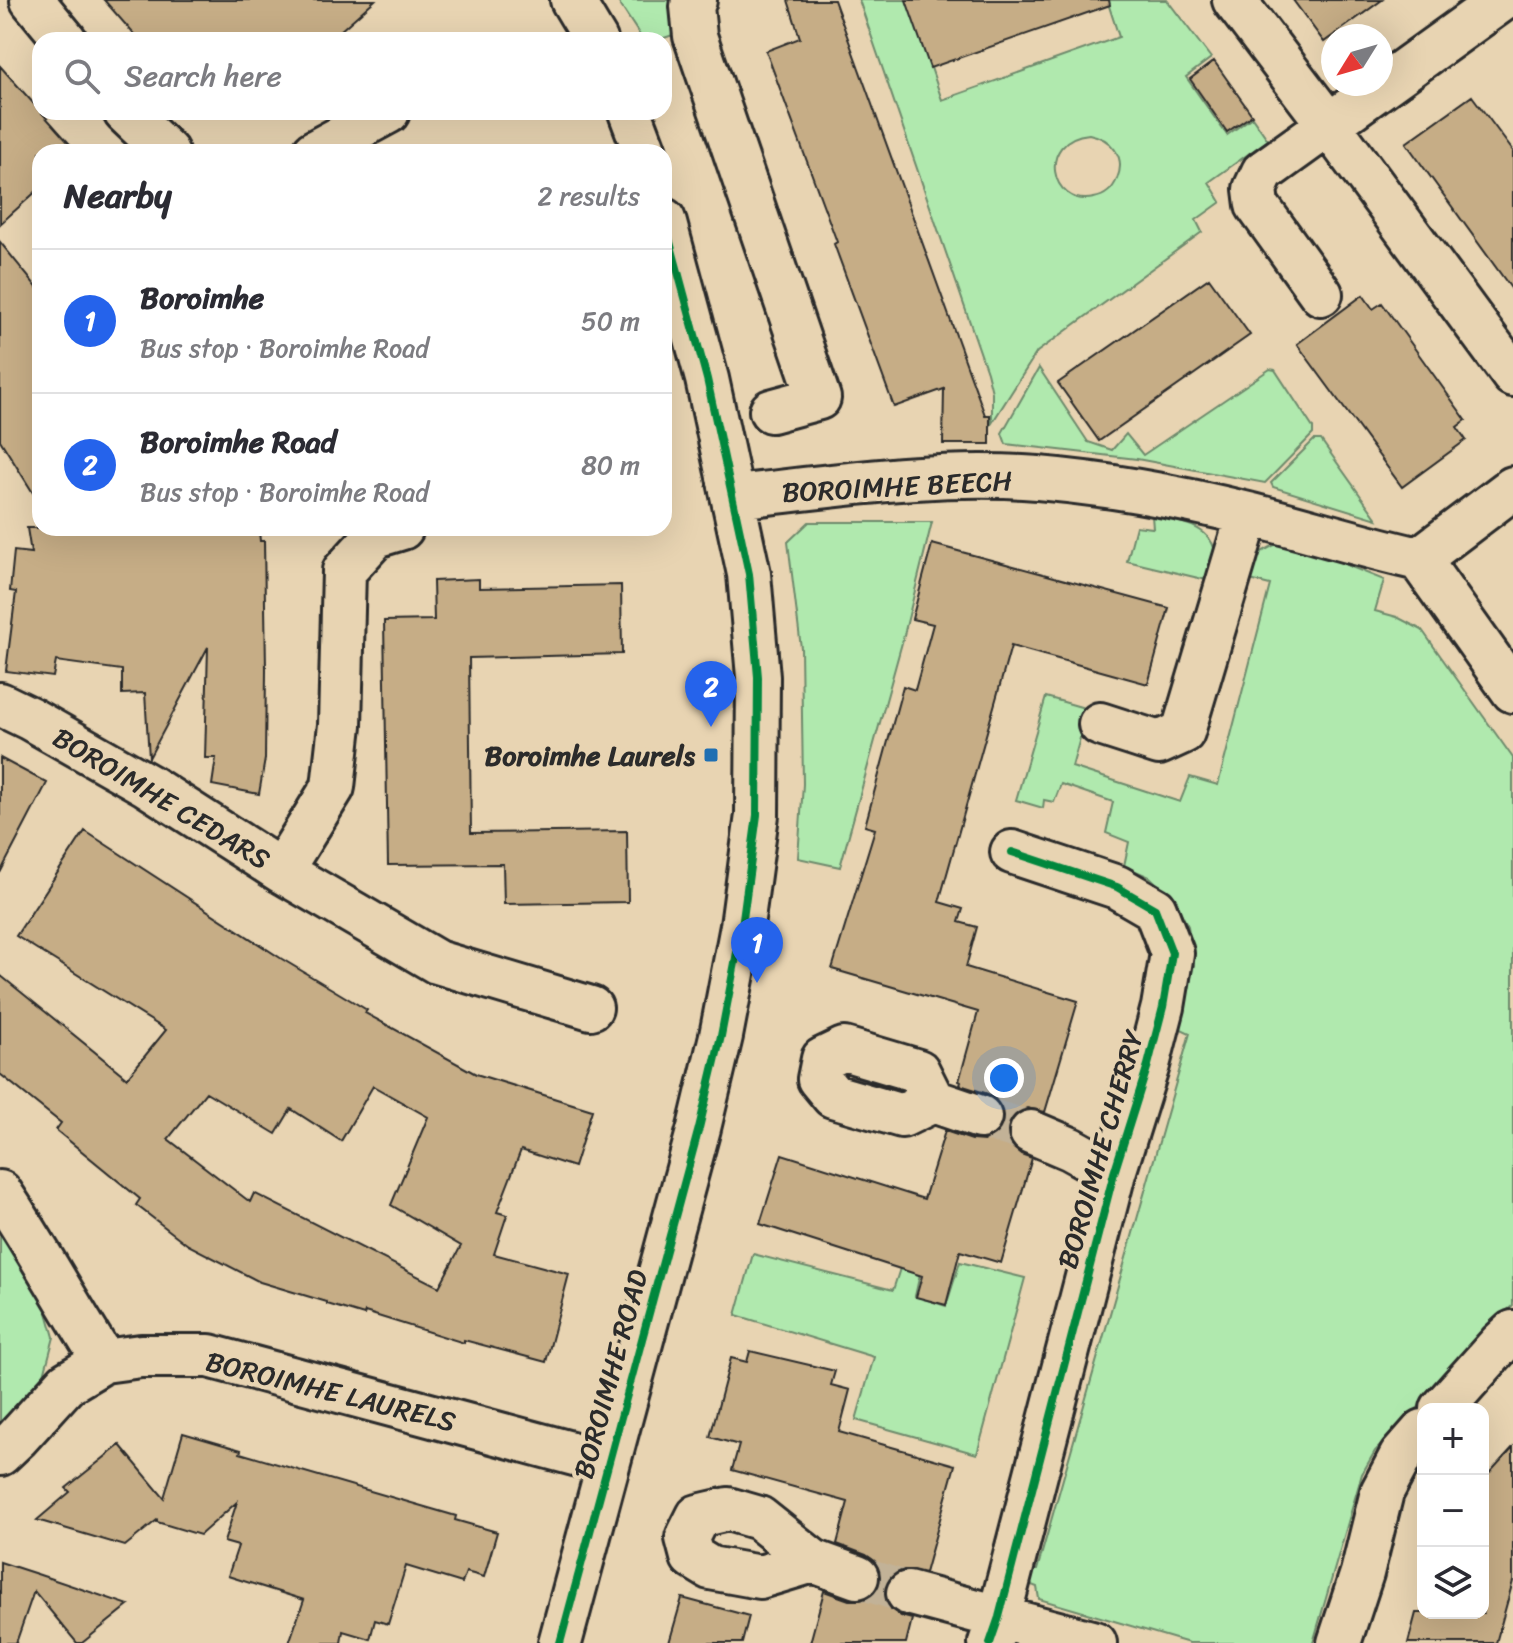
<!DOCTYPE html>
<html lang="en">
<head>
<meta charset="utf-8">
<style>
  body { margin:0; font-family:Sriracha,sans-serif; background:#f2f2f3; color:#2b2b33 }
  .controls { position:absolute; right:24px; bottom:24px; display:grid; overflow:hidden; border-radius:16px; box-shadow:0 8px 32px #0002 }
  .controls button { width:72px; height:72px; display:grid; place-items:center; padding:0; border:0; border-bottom:2px solid #e1e1e2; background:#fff; color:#2b2b33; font:40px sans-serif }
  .compass { position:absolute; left:1321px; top:24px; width:72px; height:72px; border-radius:50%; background:#fff; box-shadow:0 8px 32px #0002; rotate:233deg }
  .you { position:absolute; left:1004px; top:1078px; width:28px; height:28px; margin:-20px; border:6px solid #fff; border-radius:50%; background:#1a73e8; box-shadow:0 0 0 12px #1a73e833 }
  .badge { display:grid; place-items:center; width:52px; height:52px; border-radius:50%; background:#2563eb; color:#fff; font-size:26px; font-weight:700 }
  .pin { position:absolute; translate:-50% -66px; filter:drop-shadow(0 2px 4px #0008) }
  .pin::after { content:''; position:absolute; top:42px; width:28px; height:24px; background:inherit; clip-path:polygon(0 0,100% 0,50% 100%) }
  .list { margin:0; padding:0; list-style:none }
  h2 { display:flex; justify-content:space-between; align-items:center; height:104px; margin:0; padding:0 32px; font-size:34px }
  h2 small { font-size:26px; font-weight:400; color:#7c7c81 }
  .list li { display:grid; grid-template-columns:52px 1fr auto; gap:24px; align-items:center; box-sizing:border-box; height:144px; padding:0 32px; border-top:2px solid #e1e1e2 }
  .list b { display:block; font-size:30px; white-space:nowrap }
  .list p { margin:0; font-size:26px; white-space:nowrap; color:#7c7c81 }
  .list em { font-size:26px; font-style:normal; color:#7c7c81 }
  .icon { flex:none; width:44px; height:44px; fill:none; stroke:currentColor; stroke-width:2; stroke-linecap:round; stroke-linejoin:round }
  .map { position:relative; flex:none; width:1513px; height:1643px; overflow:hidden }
  .search { position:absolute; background:#fff; box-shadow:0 8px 32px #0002; left:32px; top:32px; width:640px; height:88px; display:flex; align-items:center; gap:20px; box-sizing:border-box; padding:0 28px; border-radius:24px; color:#7c7c81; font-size:30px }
  .panel { position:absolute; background:#fff; box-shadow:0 8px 32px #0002; left:32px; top:144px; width:640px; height:392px; border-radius:24px }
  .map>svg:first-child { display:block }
  .green { fill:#b0e9ae; stroke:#6e8a6c; stroke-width:2; fill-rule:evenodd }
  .building { fill:#c6ad86; stroke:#2b2b2b; stroke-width:2; fill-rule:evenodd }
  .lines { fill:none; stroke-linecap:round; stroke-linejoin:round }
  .minor-tunnel { stroke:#c2b297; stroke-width:42; stroke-dasharray:42 21; stroke-linecap:butt }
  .minor-casing { stroke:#2b2b2b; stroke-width:48 }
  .minor { stroke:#e8d4b2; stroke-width:42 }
  .cycleway-casing { stroke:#e8d4b2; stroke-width:13 }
  .cycleway { stroke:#00873e; stroke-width:8 }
  .poi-dot { fill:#1f6fb2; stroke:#e8d4b2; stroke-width:3 }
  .labels { text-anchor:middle; stroke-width:8; stroke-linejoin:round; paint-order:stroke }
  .street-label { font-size:28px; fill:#2b2b2b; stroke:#e8d4b2 }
  .poi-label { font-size:28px; font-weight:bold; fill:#2b2b2b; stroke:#e8d4b2; text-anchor:end }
</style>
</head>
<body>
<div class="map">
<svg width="1513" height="1643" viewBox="0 0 1513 1643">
  <rect width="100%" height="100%" fill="#e8d4b2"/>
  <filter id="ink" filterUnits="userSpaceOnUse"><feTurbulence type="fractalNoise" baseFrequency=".0125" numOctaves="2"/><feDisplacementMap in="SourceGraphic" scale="16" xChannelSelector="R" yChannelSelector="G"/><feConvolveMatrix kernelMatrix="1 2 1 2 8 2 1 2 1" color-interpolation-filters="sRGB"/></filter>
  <g filter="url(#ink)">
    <path class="green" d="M617 0H675L676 34 658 40H643Z
      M859 0H908L942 100 1119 37 1107 0H1167L1211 58 1186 77 1227 135 1252 117 1268 140 1209 182 1221 202 1196 220 1202 232 1037 352 992 423V392L987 372ZM1089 134C1110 138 1127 156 1117 179 1113 189 1105 196 1094 198 1050 208 1036 139 1089 134Z
      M1039 368 1088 442 1112 450 1126 434 1143 455 1270 369 1275 370 1313 428V434L1265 483 1137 459 1006 444 1002 433Z
      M1314 440H1321L1377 519 1273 487 1271 483Z
      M1152 516C1177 522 1212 523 1216 556 1217 563 1213 573 1211 581L1127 561 1136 526 1153 528Z
      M809 522H932L903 639 840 867 798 858 803 784 801 648 788 542Z
      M1278 543 1324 556 1384 580 1375 611 1397 617 1422 630 1513 758V1305L1485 1331 1417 1409 1375 1451 1362 1474 1313 1643H1189L1039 1599 1037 1587 1029 1584 1034 1570H1037L1190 1033 1179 1028 1194 965 1188 926 1174 900 1150 877 1124 866 1129 842 1106 833 1113 802 1061 784 1054 802 1044 800 1043 808 1016 800 1046 697 1088 709 1072 767 1180 802 1190 777 1218 785 1270 585 1246 579 1256 555Z
      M0 1227 46 1309 54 1337 44 1375 0 1423Z
      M906 1250 924 1256 915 1296 946 1306 960 1262 1025 1278 977 1454 856 1420 874 1357 736 1315 753 1254 893 1290Z"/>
    <path class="building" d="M104 0H375L330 40H139Z
      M788 0H834L985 415H990V444H943L944 389 894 407 834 244 837 242 766 51 800 38Z
      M906 0H1109L1110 5 930 68Z
      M1293 0H1382L1324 42Z
      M1214 61 1252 115 1227 132 1190 79Z
      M0 66 77 152H40V188L0 224Z
      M1472 96 1513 151V291L1406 143Z
      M0 242 40 291V504L0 440Z
      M1209 278 1250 335 1099 441 1058 383Z
      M1363 295 1373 309 1382 303 1466 420 1457 427 1466 440 1402 487 1297 344Z
      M27 528H123L117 533 259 531 260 541H264L266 670 265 759 259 794 212 785 216 758H205L208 647 149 758 145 693 122 694V670L56 661 53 677 6 671 16 592 10 591 14 551 31 553Z
      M932 544 1169 608 1148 684 1011 646 939 902 963 909 959 922 977 927 966 967 1078 1001 1045 1112 1027 1108 1016 1113 1009 1123 1007 1134 1011 1146 1021 1154 1032 1158 1001 1263 960 1251 946 1305 916 1297 922 1276 760 1224 782 1154 924 1199 945 1131 972 1140 984 1141 995 1136 1003 1124V1112L997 1101 988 1094 960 1085 961 1082 959 1081 978 1012 832 969 875 829 865 826 903 686 915 690 933 624 912 619Z
      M479 579V588L621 585 622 654 469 658 471 833 627 831 628 902 504 904 503 864 388 865 384 621 434 620 433 581Z
      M0 758 47 783 0 873Z
      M85 831 282 959 367 1010 365 1013 476 1074 592 1110 574 1167 521 1150 497 1212 507 1215 494 1254 569 1274 546 1362 464 1340V1343L365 1312 364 1315 327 1304V1302L260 1282 188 1245 136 1205 140 1199 56 1130 61 1123 0 1074V975L127 1078 166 1030 16 936ZM373 1086 428 1117 391 1205 461 1246 439 1287 254 1193 250 1202 168 1139 206 1092 276 1134 291 1109 341 1141Z
      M750 1351 835 1371 831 1385 850 1390 839 1432 955 1465 925 1573 913 1570H901L891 1577 885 1586V1598L891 1609 901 1616 912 1619 906 1643H810L824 1591 849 1600H862L872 1596 879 1586 880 1572 876 1562 866 1555 837 1544 848 1502 732 1470 739 1445 710 1437 731 1358 747 1362Z
      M183 1433 241 1450 240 1453 456 1516 455 1520 497 1532 484 1577 466 1572 462 1583 406 1566 388 1624 375 1620 370 1639 343 1631 341 1643H289L304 1600 228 1576 238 1546 224 1542 237 1502 200 1535 157 1522V1520L125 1546 37 1520 70 1492 66 1488 120 1445 164 1498Z
      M1513 1447V1581L1496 1643H1408L1416 1613H1483V1480Z
      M0 1562 40 1575 129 1605 82 1643H77L34 1591 16 1643H0Z
      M682 1598 749 1616 742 1643H669Z"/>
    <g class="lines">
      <path class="minor-tunnel" d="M980 1117 1031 1132
        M857 1577 908 1593"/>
      <g class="minor-casing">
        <path id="minor" d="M32 0 65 40
          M572 0 596 40
          M695 0 692 6 695 36 819 398 771 411
          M1234 0 1329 125 1513 375
          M125 112 167 152
          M630 112 645 152
          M314 152 388 112
          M1321 294 1257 205 1255 189 1263 172 1502 0
          M734 497C834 486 936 470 1038 478 1108 484 1179 497 1248 514 1305 528 1361 546 1419 559L1513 488
          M1419 559 1513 691
          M0 704 29 718 147 785 281 871 437 962 591 1008
          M1100 724 1159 743 1183 732 1248 514
          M281 871 333 787 340 725 344 571 376 536 402 528
          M933 1101 918 1071 844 1049 823 1059 819 1079 833 1096 902 1116 933 1101 980 1117
          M1031 1132 1071 1149 1114 1173
          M0 1192C37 1247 68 1305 104 1361
          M1442 1409 1500 1344 1513 1332
          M0 1454 17 1438 67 1383 104 1361 141 1356H209L608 1463
          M813 1561 760 1577 710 1568 692 1557 687 1538 698 1516 728 1509 759 1518 813 1561 857 1577
          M908 1593 1095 1643
          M560 1643 699 1128 721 1036 742 926 757 815 758 677 749 574 707 379 664 220
          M990 1643 999 1617 1114 1173 1148 1065 1163 1007 1172 953 1155 909 1117 887 1012 852
          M1339 1643 1362 1573 1382 1492 1401 1456 1423 1431"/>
      </g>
      <use href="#minor" class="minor"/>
      <g class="cycleway-casing">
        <path id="cycleway" d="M560 1643 699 1128 721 1036 742 926 757 815 758 677 749 574 707 379 664 220
          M990 1643 999 1617 1114 1173 1148 1065 1163 1007 1172 953 1155 909 1117 887 1012 852"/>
      </g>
      <use href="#cycleway" class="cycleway"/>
    </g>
  </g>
  <rect class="poi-dot" x="703" y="747" width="16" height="16" rx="4"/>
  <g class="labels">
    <g class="street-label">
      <text transform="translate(897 486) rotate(-3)" y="10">BOROIMHE BEECH</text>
      <text transform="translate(162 798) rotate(31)" y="10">BOROIMHE CEDARS</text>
      <text transform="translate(1100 1149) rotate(-74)" y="10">BOROIMHE CHERRY</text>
      <text transform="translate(610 1374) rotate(-75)" y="10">BOROIMHE ROAD</text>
      <text transform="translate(331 1391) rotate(14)" y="10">BOROIMHE LAURELS</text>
    </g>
    <g class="poi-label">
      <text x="695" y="765">Boroimhe Laurels</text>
    </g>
  </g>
</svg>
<div class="controls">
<button>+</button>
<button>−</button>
<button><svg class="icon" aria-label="layers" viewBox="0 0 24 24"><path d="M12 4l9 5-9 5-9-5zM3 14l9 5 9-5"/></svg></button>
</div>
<svg class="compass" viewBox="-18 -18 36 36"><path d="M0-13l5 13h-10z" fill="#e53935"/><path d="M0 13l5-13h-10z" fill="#7c7c81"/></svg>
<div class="you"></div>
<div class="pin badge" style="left:757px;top:983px">1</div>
<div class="pin badge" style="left:711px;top:727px">2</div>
<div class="search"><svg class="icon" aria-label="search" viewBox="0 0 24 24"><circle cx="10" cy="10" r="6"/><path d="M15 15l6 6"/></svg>Search here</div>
<section class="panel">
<h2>Nearby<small>2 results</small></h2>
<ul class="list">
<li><span class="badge">1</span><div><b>Boroimhe</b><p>Bus stop · Boroimhe Road</p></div><em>50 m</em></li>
<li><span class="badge">2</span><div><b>Boroimhe Road</b><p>Bus stop · Boroimhe Road</p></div><em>80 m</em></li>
</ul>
</section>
</div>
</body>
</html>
